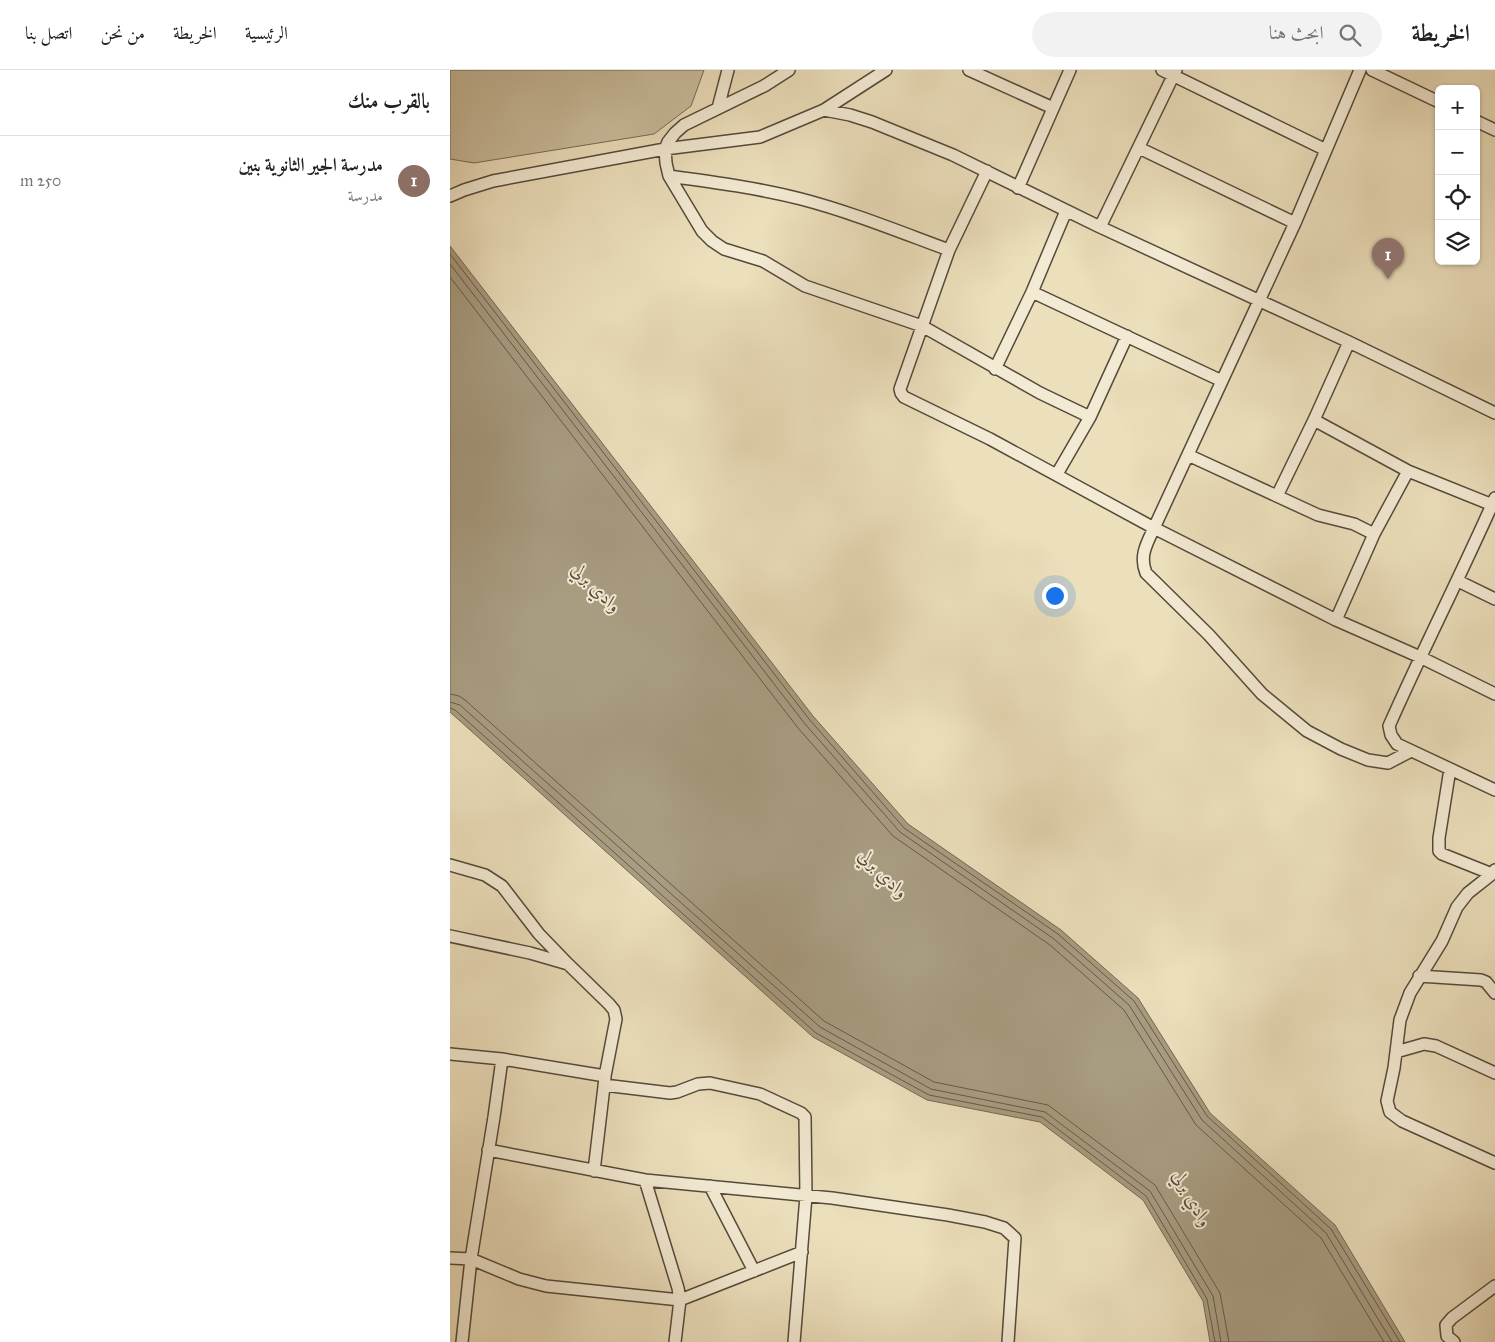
<!DOCTYPE html>
<html lang="ar">
<head>
<meta charset="utf-8">
<style>
  body { margin:0; font-family:"IM FELL Great Primer",Amiri,serif; background:#f2f2f2; color:#222; direction:rtl }
  .controls { position:absolute; right:15px; top:15px; display:grid; overflow:hidden; border-radius:8px; box-shadow:0 1px 4px #0004 }
  .controls button { width:45px; height:45px; display:grid; place-items:center; padding:0; border:0; border-bottom:1px solid #e0e0e0; background:#fff; color:#222; font:25px sans-serif }
  .you { position:absolute; left:604px; top:525px; width:18px; height:18px; margin:-12px; border:4px solid #fff; border-radius:50%; background:#1a73e8; box-shadow:0 0 0 8px #1a73e833 }
  .badge { display:grid; place-items:center; width:32px; height:32px; border-radius:50%; background:#ea580c; color:#fff; font-size:16px; font-weight:700 }
  .pin { position:absolute; translate:-50% -41px; filter:drop-shadow(0 1px 2px #0008) }
  .pin::after { content:''; position:absolute; top:26px; width:18px; height:15px; background:inherit; clip-path:polygon(0 0,100% 0,50% 100%) }
  .list { margin:0; padding:0; list-style:none }
  h2 { display:flex; justify-content:space-between; align-items:center; height:65px; margin:0; padding:0 20px; font-size:21px }
  h2 small { font-size:16px; font-weight:400; color:#767676 }
  .list li { display:grid; grid-template-columns:32px 1fr auto; gap:15px; align-items:center; box-sizing:border-box; height:90px; padding:0 20px; border-top:1px solid #e0e0e0 }
  .list b { display:block; font-size:19px; white-space:nowrap }
  .list p { margin:0; font-size:16px; white-space:nowrap; color:#767676 }
  .list em { font-size:16px; font-style:normal; color:#767676 }
  .icon { flex:none; width:28px; height:28px; fill:none; stroke:currentColor; stroke-width:2; stroke-linecap:round; stroke-linejoin:round }
  .map { position:relative; flex:none; width:1045px; height:1272px; overflow:hidden; direction:ltr }
  header { display:flex; align-items:center; gap:30px; box-sizing:border-box; height:70px; padding:0 25px; background:#fff; border-bottom:1px solid #e0e0e0 }
  header strong { font-size:24px }
  nav { display:flex; gap:28px; margin-inline-start:auto; font-size:18px }
  .search { width:350px; height:45px; background:#f2f2f2; display:flex; align-items:center; gap:12px; box-sizing:border-box; padding:0 18px; border-radius:28px; color:#767676; font-size:19px }
  main { display:flex }
  aside { flex:1; background:#fff }
  .map>svg:first-child { display:block }
  .green { fill:#cabd9e; stroke:#766b56 }
  .water { fill:#a89c81; stroke:#736853 }
  .lines { fill:none; stroke-linecap:round; stroke-linejoin:round }
  .shore { stroke:#665a48; stroke-width:1 }
  .minor-casing { stroke:#554a3a; stroke-width:14 }
  .minor { stroke:#f3ead3; stroke-width:11 }
  .labels { text-anchor:middle; stroke-width:4; stroke-linejoin:round; paint-order:stroke }
  .water-label { font-size:19px; font-style:italic; fill:#584d3c; stroke:#f3ead3 }
</style>
</head>
<body>
<header>
<strong>الخريطة</strong>
<div class="search"><svg class="icon" aria-label="search" viewBox="0 0 24 24"><circle cx="10" cy="10" r="6"/><path d="M15 15l6 6"/></svg>ابحث هنا</div>
<nav><a>الرئيسية</a><a>الخريطة</a><a>من نحن</a><a>اتصل بنا</a></nav>
</header>
<main>
<div class="map">
<svg width="1045" height="1272" viewBox="0 0 1045 1272">
  <rect width="100%" height="100%" fill="#ecdfbc"/>
  <filter id="stains"><feTurbulence type="fractalNoise" baseFrequency=".004" numOctaves="4"/><feColorMatrix values="0 0 0 0 .2 0 0 0 0 .09 0 0 0 0 .02 0 0 0 .5 -.17"/></filter>
  <radialGradient id="worn" r=".72"><stop offset=".6" stop-color="#630" stop-opacity="0"/><stop offset="1" stop-color="#630" stop-opacity=".3"/></radialGradient>
  <path class="green" d="M0 0H254L241 36 204 64 24 93 0 89Z"/>
  <path class="water" d="M0 176 363 646 458 754 611 860 688 928 760 1043 885 1155 955 1272H760L753 1231 693 1130 590 1052 477 1030 363 967 0 642Z"/>
  <g class="lines">
    <path class="shore" d="M0 184 359 649 454 758 608 864 684 931 757 1046 881 1159 950 1272
      M0 194 355 654 450 762 604 869 679 935 752 1050 876 1163 942 1272
      M0 207 348 658 443 766 600 875 674 940 746 1055 871 1168 934 1272
      M0 624 9 626 15 630 374 951 484 1012 598 1035 705 1115 770 1223 779 1272
      M0 632 10 635 370 957 481 1019 595 1042 700 1121 763 1226 771 1272
      M0 638 5 640 366 963 479 1025 592 1047 696 1126 757 1229 765 1272"/>
    <g class="minor-casing">
      <path id="minor" d="M339 0 314 16 234 55 225 63 218 72 215 79 216 93 219 106 252 161 262 171 274 179 313 191 355 216 472 256 590 323 640 347
        M519 0 603 38
        M712 0 876 80
        M910 0 845 153 704 458C697 473 689 486 696 503L759 565 812 624 857 661 891 679 918 690 938 693 961 681
        M922 0 989 32
        M268 38 278 0
        M374 40 400 45 422 52 503 85 650 157 899 272 1045 343
        M1026 51 1045 60
        M689 78 845 153
        M537 101 499 180 450 319 451 323 454 327 540 369 704 458 886 550 970 587 1045 624
        M219 106C263 112 308 118 351 129 401 142 450 162 499 180
        M568 118 620 0
        M0 126 14 120 43 111 215 79 310 67 374 40 436 0
        M650 157 726 0
        M582 222 772 311
        M545 299 582 222 616 141
        M864 350 958 401 1045 436
        M738 385 868 445 904 454 924 464
        M607 404 640 347 677 266
        M827 426 864 350 899 272
        M1045 428C1011 505 973 579 939 656L941 665 947 674 1045 720
        M1008 511 1045 529
        M886 550 924 464 958 401
        M1000 699 989 768V781L992 784 1042 804
        M0 795 35 805 52 816 89 864 117 893
        M1045 800 1042 804 1018 823 1007 837 992 871 960 923 950 950 944 998 937 1031 940 1042 952 1051 1045 1093
        M0 866 80 883 118 894 159 934 164 940 166 949 155 1006 52 989 0 984
        M969 906 1031 910 1036 912 1045 923
        M946 982 974 974 986 976 1045 1003
        M154 1015 220 1023 227 1022 248 1014 260 1013 310 1024 351 1043 355 1047 356 1126 344 1272
        M38 1080 195 1110 382 1128 498 1145 535 1152 554 1158 565 1168 558 1272
        M144 1101 155 1008
        M195 1110 228 1218 230 1230 225 1272
        M260 1116 304 1201
        M0 1188 21 1189 69 1209 96 1216 230 1230 352 1182
        M12 1272 21 1189 44 1047 52 989
        M1004 1272 997 1266 996 1255 1002 1248 1045 1216"/>
    </g>
    <use href="#minor" class="minor"/>
  </g>
  <g class="labels">
    <g class="water-label">
      <text transform="translate(147 517) rotate(45)" y="7">وادي برلي</text>
      <text transform="translate(434 803) rotate(45)" y="7">وادي برلي</text>
      <text transform="translate(743 1128) rotate(61)" y="7">وادي برلي</text>
    </g>
  </g>
  <rect width="100%" height="100%" filter="url(#stains)"/>
  <rect width="100%" height="100%" fill="url(#worn)"/>
</svg>
<div class="controls">
<button>+</button>
<button>−</button>
<button><svg class="icon" aria-label="locate" viewBox="0 0 24 24"><circle cx="12" cy="12" r="6"/><path d="M12 2v4M12 18v4M2 12h4M18 12h4"/></svg></button>
<button><svg class="icon" aria-label="layers" viewBox="0 0 24 24"><path d="M12 4l9 5-9 5-9-5zM3 14l9 5 9-5"/></svg></button>
</div>
<div class="you"></div>
<div class="pin badge" style="left:938px;top:209px;background:#8d6e63">1</div>
</div>
<aside>
<h2>بالقرب منك<small></small></h2>
<ul class="list">
<li><span class="badge" style="background:#8d6e63">1</span><div><b>مدرسة الجير الثانوية بنين</b><p>مدرسة</p></div><em>250 m</em></li>
</ul>
</aside>
</main>
</body>
</html>
